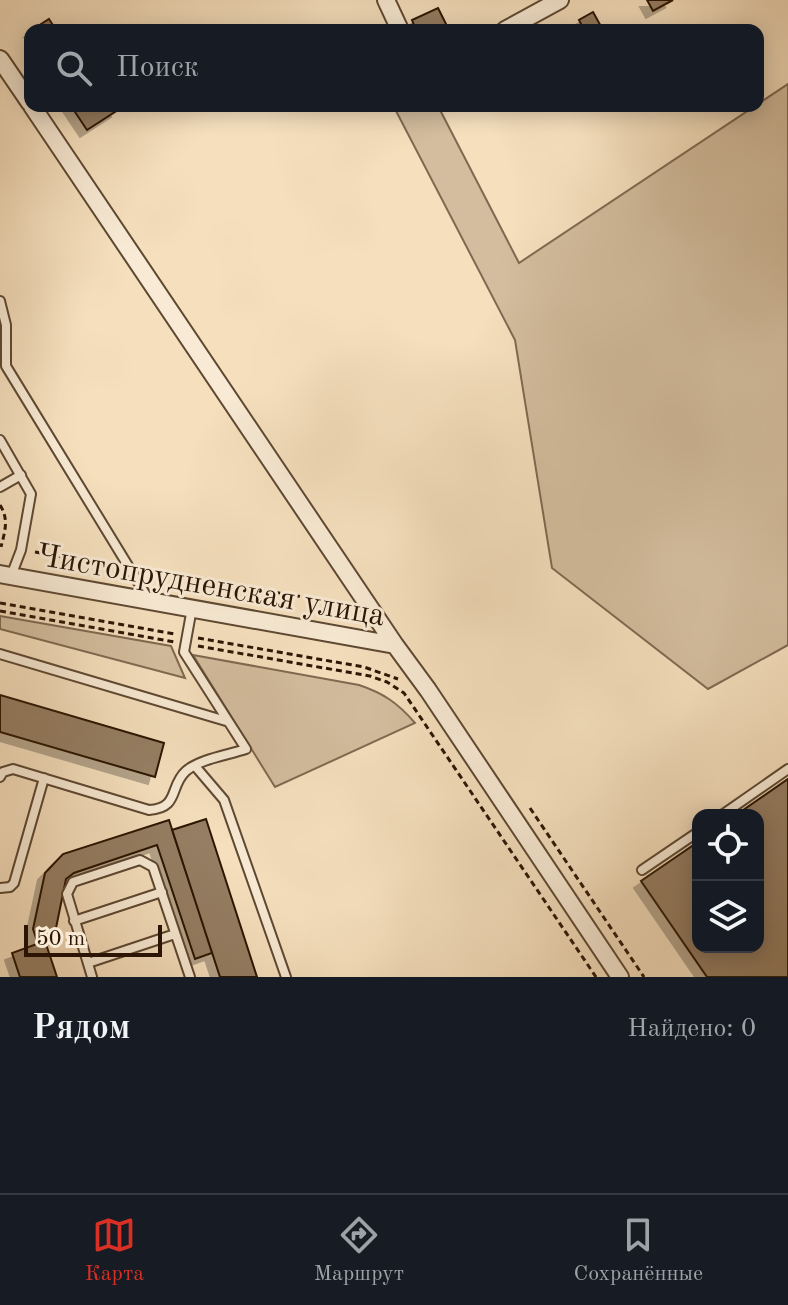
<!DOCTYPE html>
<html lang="ru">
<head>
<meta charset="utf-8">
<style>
  body { margin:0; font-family:"Old Standard TT",serif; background:#242831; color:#f1f3f6 }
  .controls { position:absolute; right:24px; bottom:24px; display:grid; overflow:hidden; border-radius:16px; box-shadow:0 4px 20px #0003 }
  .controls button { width:72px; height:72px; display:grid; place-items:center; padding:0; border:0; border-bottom:2px solid #363941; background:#171b24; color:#f1f3f6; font:40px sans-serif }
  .scale { position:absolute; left:24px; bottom:20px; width:138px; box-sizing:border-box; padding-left:8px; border:4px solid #2c1504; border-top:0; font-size:22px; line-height:28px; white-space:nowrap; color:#2c1504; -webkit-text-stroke:6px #f8ead4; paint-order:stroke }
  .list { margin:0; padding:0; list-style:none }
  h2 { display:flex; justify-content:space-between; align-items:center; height:104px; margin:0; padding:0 32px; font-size:34px }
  h2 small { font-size:26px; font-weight:400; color:#9ea1a6 }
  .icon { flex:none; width:44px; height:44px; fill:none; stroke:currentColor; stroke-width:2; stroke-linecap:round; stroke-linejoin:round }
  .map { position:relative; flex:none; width:788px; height:977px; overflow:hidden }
  .search { position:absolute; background:#171b24; box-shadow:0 4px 20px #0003; left:24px; right:24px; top:24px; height:88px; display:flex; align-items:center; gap:20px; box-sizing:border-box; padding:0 28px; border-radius:16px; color:#9ea1a6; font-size:30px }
  .sheet { height:216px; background:#171b24 }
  nav { display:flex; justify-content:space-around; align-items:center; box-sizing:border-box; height:112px; border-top:2px solid #363941; background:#171b24; font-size:22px; color:#9ea1a6 }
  nav a { display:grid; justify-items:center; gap:4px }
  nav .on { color:#d93025 }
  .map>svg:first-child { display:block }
  .green { fill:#d3bd9e; stroke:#806951; stroke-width:2 }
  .building { fill:#957e64; stroke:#2c1504; stroke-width:2; filter:url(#shadow) }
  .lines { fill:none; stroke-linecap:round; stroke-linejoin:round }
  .lane-casing { stroke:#5e4832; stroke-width:12 }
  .street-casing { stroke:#5e4832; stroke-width:20 }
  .path { stroke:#2c1504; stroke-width:3; stroke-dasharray:6 4; stroke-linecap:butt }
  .lane { stroke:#f8ead4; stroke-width:8 }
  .street { stroke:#f8ead4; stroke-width:16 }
  .labels { text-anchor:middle; stroke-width:6; stroke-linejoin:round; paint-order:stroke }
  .street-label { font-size:32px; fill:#2c1504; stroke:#f8ead4 }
</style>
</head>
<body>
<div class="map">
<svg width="788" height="977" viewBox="0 0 788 977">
  <defs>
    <filter id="shadow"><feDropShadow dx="-7" dy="7" stdDeviation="0" flood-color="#0004"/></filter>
  </defs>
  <rect width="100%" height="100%" fill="#f5dfbd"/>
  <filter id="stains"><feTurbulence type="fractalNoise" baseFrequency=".0025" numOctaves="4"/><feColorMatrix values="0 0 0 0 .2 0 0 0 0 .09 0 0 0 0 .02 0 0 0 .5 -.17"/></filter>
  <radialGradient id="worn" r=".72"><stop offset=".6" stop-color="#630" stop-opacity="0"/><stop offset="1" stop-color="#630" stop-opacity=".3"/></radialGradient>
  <path class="green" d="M788 84V645L708 689 552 568 515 340 395 109 399 106H438L519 263Z
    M0 616 171 646 185 678 0 629Z
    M193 655 359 685C383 693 398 703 415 723L275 787Z"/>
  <path class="building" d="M647 0H673L653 11Z
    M438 8 449 30H416L412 20Z
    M593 12 603 30H584L579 20Z
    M49 19 56 30H32Z
    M71 106H115L118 110 87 130Z
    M0 695 164 743 155 777 0 732Z
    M788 779V977H707L641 881 698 842V947H758V815H736Z
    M206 819 257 977H220L172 830Z
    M169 820 212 953 195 959 157 845 74 873 66 879 56 928 59 937 38 944 33 929 45 873 63 854Z
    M45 941 57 977H20L12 953Z"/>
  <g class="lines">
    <g class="lane-casing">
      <path id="lane" d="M0 301 6 325V366L149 600
        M0 440 31 494 21 550 11 576
        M0 487 21 475
        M0 654 226 721
        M195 766 224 800 286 977
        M0 777 3 772 13 769 149 810C180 808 169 786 186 771 200 759 228 755 246 749L184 652 192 608
        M722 815 788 769
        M642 870 698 832
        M0 888 10 887 14 883 44 778
        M74 921 162 892
        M88 963 175 934
        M92 977 67 894 73 882 140 860 153 867 190 977"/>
    </g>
    <g class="street-casing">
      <path id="street" d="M386 0 400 30
        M505 30 560 0
        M0 59 30 103
        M32 106 395 645
        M0 574 395 645 428 690 620 977"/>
    </g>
    <path class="path" d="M0 505C9 519 5 531 1 547
      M35 552 111 565
      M146 571 334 602
      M0 603 175 634
      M0 611 175 642
      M198 638 364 667 398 679
      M198 646 370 676 387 682 404 693 596 977
      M530 808 644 977"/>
    <use href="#lane" class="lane"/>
    <use href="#street" class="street"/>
  </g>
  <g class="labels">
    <g class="street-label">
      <text transform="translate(211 584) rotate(10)" y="11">Чистопрудненская улица</text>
    </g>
  </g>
  <rect width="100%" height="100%" filter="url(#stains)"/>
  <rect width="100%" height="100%" fill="url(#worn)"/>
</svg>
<div class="controls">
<button><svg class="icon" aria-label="locate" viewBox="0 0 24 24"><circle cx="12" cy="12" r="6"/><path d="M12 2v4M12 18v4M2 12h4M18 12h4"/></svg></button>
<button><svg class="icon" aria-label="layers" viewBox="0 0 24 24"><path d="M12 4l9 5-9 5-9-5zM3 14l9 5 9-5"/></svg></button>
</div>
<div class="scale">50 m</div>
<div class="search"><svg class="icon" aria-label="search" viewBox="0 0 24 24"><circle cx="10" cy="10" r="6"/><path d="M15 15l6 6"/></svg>Поиск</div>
</div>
<section class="sheet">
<h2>Рядом<small>Найдено: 0</small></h2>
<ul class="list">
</ul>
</section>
<nav>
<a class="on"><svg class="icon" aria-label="map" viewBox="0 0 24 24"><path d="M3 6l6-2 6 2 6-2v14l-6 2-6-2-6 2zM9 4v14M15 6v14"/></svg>Карта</a>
<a><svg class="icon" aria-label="directions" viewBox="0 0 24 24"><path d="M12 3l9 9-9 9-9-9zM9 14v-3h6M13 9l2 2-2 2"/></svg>Маршрут</a>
<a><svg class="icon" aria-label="saved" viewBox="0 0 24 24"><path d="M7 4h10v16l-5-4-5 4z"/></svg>Сохранённые</a>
</nav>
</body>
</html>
